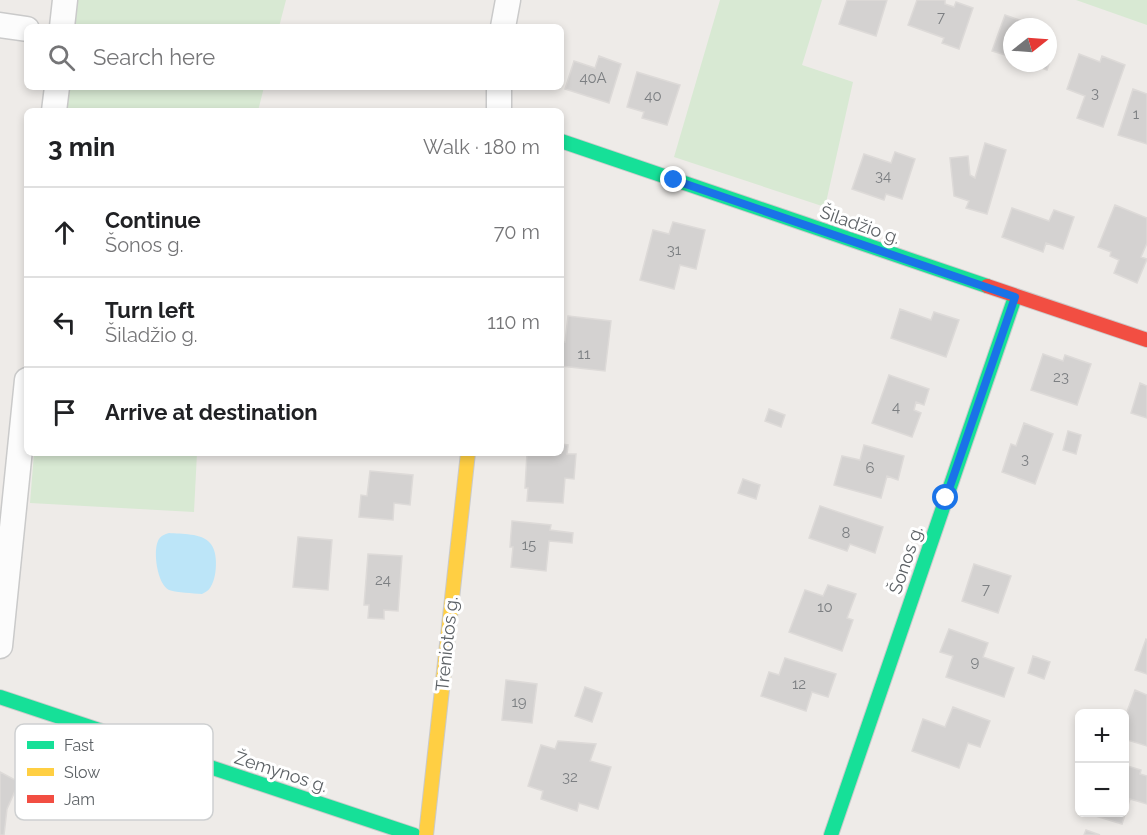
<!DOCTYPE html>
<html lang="en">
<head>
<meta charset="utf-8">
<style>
  body { margin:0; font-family:Raleway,sans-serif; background:#f6f6f6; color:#202124 }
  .controls { position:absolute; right:18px; bottom:18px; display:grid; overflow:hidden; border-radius:9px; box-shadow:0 3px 9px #0003 }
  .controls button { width:54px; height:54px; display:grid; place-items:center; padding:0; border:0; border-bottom:2px solid #e0e0e0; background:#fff; color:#202124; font:30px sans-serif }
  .compass { position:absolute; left:1003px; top:18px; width:54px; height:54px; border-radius:50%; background:#fff; box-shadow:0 3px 9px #0003; rotate:73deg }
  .stop { position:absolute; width:18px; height:18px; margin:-14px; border:4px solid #1a73e8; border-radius:50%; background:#fff }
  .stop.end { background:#1a73e8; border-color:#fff; box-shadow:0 2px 6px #0008 }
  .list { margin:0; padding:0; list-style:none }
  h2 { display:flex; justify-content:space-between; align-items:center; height:78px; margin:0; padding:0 24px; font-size:26px }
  h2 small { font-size:20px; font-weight:400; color:#757577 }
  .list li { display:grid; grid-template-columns:39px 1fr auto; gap:18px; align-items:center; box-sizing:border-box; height:90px; padding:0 24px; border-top:2px solid #e0e0e0 }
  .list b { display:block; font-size:22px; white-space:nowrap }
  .list p { margin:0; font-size:20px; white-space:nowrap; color:#757577 }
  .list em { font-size:20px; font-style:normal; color:#757577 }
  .icon { flex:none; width:33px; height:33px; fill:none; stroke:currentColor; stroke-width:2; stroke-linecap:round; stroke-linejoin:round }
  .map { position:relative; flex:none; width:1147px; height:835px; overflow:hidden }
  .search { position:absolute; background:#fff; box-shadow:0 3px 9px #0003; left:24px; top:24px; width:540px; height:66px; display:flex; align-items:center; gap:15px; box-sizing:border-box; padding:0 21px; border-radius:9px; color:#757577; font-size:22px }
  .panel { position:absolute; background:#fff; box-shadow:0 3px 9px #0003; left:24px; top:108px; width:540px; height:348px; border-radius:9px }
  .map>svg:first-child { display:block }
  .green { fill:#d8e9d3 }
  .water { fill:#bce5f8 }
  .building { fill:#d4d2d1; stroke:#dddad8; stroke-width:1.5 }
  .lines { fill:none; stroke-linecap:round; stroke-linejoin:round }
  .street-casing { stroke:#cacaca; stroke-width:27 }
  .fast-casing { stroke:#cacaca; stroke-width:16 }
  .slow-casing { stroke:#cacaca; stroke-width:16 }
  .jam-casing { stroke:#cacaca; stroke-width:16 }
  .street { stroke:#fcfcfc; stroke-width:24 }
  .fast { stroke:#16e098; stroke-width:14 }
  .slow { stroke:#ffcf43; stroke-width:14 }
  .jam { stroke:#f24e42; stroke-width:14 }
  .route { stroke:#1a73e8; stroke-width:8 }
  .labels { text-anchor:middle; stroke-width:6; stroke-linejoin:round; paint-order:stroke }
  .number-label { font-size:15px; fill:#7c7f82 }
  .street-label { font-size:18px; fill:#5d6266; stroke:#fff }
  .key { fill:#fff; stroke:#ced0d1; stroke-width:1.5 }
  .key-label { font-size:16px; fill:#5d6266 }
</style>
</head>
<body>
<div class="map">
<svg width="1147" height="835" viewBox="0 0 1147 835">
  <rect width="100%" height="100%" fill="#eeebe8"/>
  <path class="green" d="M74 0H286L279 27H72Z
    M720 0H822L802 65 853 82 825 207 674 157Z
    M1076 0H1147V25Z
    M66 87H264L258 111H64Z
    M34 453H197L194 512 30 503Z"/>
  <path class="water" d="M169 533C181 534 202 533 210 543 219 552 217 579 210 588 208 591 205 592 202 594 192 593 178 593 169 590 157 584 153 551 158 541 160 536 165 534 169 533Z"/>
  <path class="building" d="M847 0H887L876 36 839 24Z
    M917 0H945V4L954 7 956 2 973 8 959 49 942 43 944 38 908 25Z
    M1005 15 1039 27H1012V57L992 51Z
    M1048 30 1053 32 1048 45Z
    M1048 53 1052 55 1047 70 1028 63H1048Z
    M1079 54 1100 62 1102 56 1125 65 1103 127 1077 118 1085 96 1067 89Z
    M599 56 621 64 609 103 565 89 574 61 595 68Z
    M637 72 680 85 667 125 642 118 644 112 627 107Z
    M1133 89 1147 94V144L1118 135Z
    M985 143 1006 150 987 214 966 208 969 201 954 196 950 158 968 156 970 175 975 178Z
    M895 152 915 159 902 199 886 194 884 200 852 189 864 154 891 163Z
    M1115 205 1147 218V243L1141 257 1147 259 1137 283 1114 273 1119 260 1110 256 1111 252 1098 247Z
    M1012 208 1049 221 1054 210 1074 217 1063 249 1046 243 1043 252 1002 237Z
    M673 222 705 230 696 269 680 265 674 289 640 280 653 230 669 234Z
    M900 309 931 320 934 312 959 320 946 357 891 338Z
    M568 316 611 321 605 371 561 366V341L565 342Z
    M1043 354 1063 361 1065 355 1091 364 1077 405 1031 390Z
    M889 375 929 389 924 405 916 402 914 410 921 413 912 437 872 423Z
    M1140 383 1147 386V418L1131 413Z
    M769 409 785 415 781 427 765 421Z
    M1024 423 1053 434 1035 484 1002 472 1011 444 1016 446Z
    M1068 431 1081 435 1076 454 1063 450Z
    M561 444 568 445 567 454H576L574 479 565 478 563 503 527 501 528 488H525L527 453H561Z
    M864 445 904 456 898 480 887 476 881 498 834 485 842 456 860 460Z
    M370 471 413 475 410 505 394 503 393 520 359 517 361 495 367 496Z
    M743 479 760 485 756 499 738 493Z
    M820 506 883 527 875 553 850 544 847 551 809 538Z
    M512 521 551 525 550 530 573 533 572 543 549 541 546 571 511 567 513 547H510Z
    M298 537 332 540 328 590 293 587Z
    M368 554 402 556 398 611 384 610V619L368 618 369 605H364Z
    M974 564 1011 576 998 613 962 601Z
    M828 585 856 594 847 618 853 620 842 651 789 632 805 590 823 596Z
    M949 629 988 643 983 657 1014 668 1004 697 946 677 953 656 940 652Z
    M1146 639 1147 640V674L1135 670Z
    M1033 656 1050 662 1044 679 1028 673Z
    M785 658 836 674 828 697 812 692 806 711 761 696 769 672 779 675Z
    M506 680 537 684 532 723 502 720Z
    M585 687 602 693 592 722 575 716Z
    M1135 690 1147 695V746L1124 739V720Z
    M953 707 990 721 980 747 968 743 959 768 912 751 923 719 945 727Z
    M558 741 596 744 590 761 611 767 598 809 579 803 577 811 541 799 543 791 528 786 541 745 555 749Z
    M1124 765 1141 770 1140 774 1147 776V804L1130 799 1122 824 1089 814 1124 812Z
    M0 772 19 782 7 809 4 835H0Z
    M1086 830 1100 835H1084Z"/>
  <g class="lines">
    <g class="street-casing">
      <path id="street" d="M0 25 27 29
        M62 27 65 0
        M503 27 508 0
        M499 87V111
        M54 111 57 87
        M0 646 27 380"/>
    </g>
    <g class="fast-casing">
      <path id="fast" d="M561 141 987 286
        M0 697 414 835
        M831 835 1015 297"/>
    </g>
    <g class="slow-casing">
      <path id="slow" d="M426 835 468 453"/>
    </g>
    <g class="jam-casing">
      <path id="jam" d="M987 286 1147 340"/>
    </g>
    <use href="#street" class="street"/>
    <use href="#fast" class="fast"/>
    <use href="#slow" class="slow"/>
    <use href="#jam" class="jam"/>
  </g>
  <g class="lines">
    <path class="route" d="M674 180 1015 297 946 498"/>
  </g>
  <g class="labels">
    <g class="number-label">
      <text x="941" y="22">7</text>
      <text x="593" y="83">40A</text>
      <text x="1095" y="98">3</text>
      <text x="653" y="101">40</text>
      <text x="1136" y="119">1</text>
      <text x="883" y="181">34</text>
      <text x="674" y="255">31</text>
      <text x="584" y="359">11</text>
      <text x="1061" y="382">23</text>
      <text x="896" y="412">4</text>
      <text x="1025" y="464">3</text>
      <text x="870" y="473">6</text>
      <text x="846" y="538">8</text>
      <text x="529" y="550">15</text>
      <text x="383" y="585">24</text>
      <text x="986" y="594">7</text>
      <text x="825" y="612">10</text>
      <text x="975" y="667">9</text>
      <text x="799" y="689">12</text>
      <text x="519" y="707">19</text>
      <text x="570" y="782">32</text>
    </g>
    <g class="street-label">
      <text transform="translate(860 225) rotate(19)" y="6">Šiladžio g.</text>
      <text transform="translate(906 560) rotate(-71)" y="6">Šonos g.</text>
      <text transform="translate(447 644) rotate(-84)" y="6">Treniotos g.</text>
      <text transform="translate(281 772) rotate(18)" y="6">Žemynos g.</text>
    </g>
  </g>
  <rect x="15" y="724" width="198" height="96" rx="9" class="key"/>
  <rect x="27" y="741" width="27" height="8" fill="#16e098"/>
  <rect x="27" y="768" width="27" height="8" fill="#ffcf43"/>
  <rect x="27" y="795" width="27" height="8" fill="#f24e42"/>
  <g class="key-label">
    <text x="64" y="751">Fast</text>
    <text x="64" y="778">Slow</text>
    <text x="64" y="805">Jam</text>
  </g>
</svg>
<div class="controls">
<button>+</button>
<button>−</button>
</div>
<svg class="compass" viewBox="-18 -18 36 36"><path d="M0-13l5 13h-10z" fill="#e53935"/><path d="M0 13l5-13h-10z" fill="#757577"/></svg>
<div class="stop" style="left:946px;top:498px"></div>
<div class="stop end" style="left:674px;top:180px"></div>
<div class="search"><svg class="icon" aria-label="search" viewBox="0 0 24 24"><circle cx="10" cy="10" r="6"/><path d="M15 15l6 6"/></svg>Search here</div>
<section class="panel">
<h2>3 min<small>Walk · 180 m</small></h2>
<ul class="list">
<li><svg class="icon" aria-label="ahead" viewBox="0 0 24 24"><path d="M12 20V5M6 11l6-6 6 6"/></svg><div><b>Continue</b><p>Šonos g.</p></div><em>70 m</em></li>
<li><svg class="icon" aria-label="left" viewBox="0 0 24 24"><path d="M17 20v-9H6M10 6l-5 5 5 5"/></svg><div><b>Turn left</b><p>Šiladžio g.</p></div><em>110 m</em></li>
<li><svg class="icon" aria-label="arrive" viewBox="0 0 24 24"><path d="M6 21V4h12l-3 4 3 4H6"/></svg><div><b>Arrive at destination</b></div></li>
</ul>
</section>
</div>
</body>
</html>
